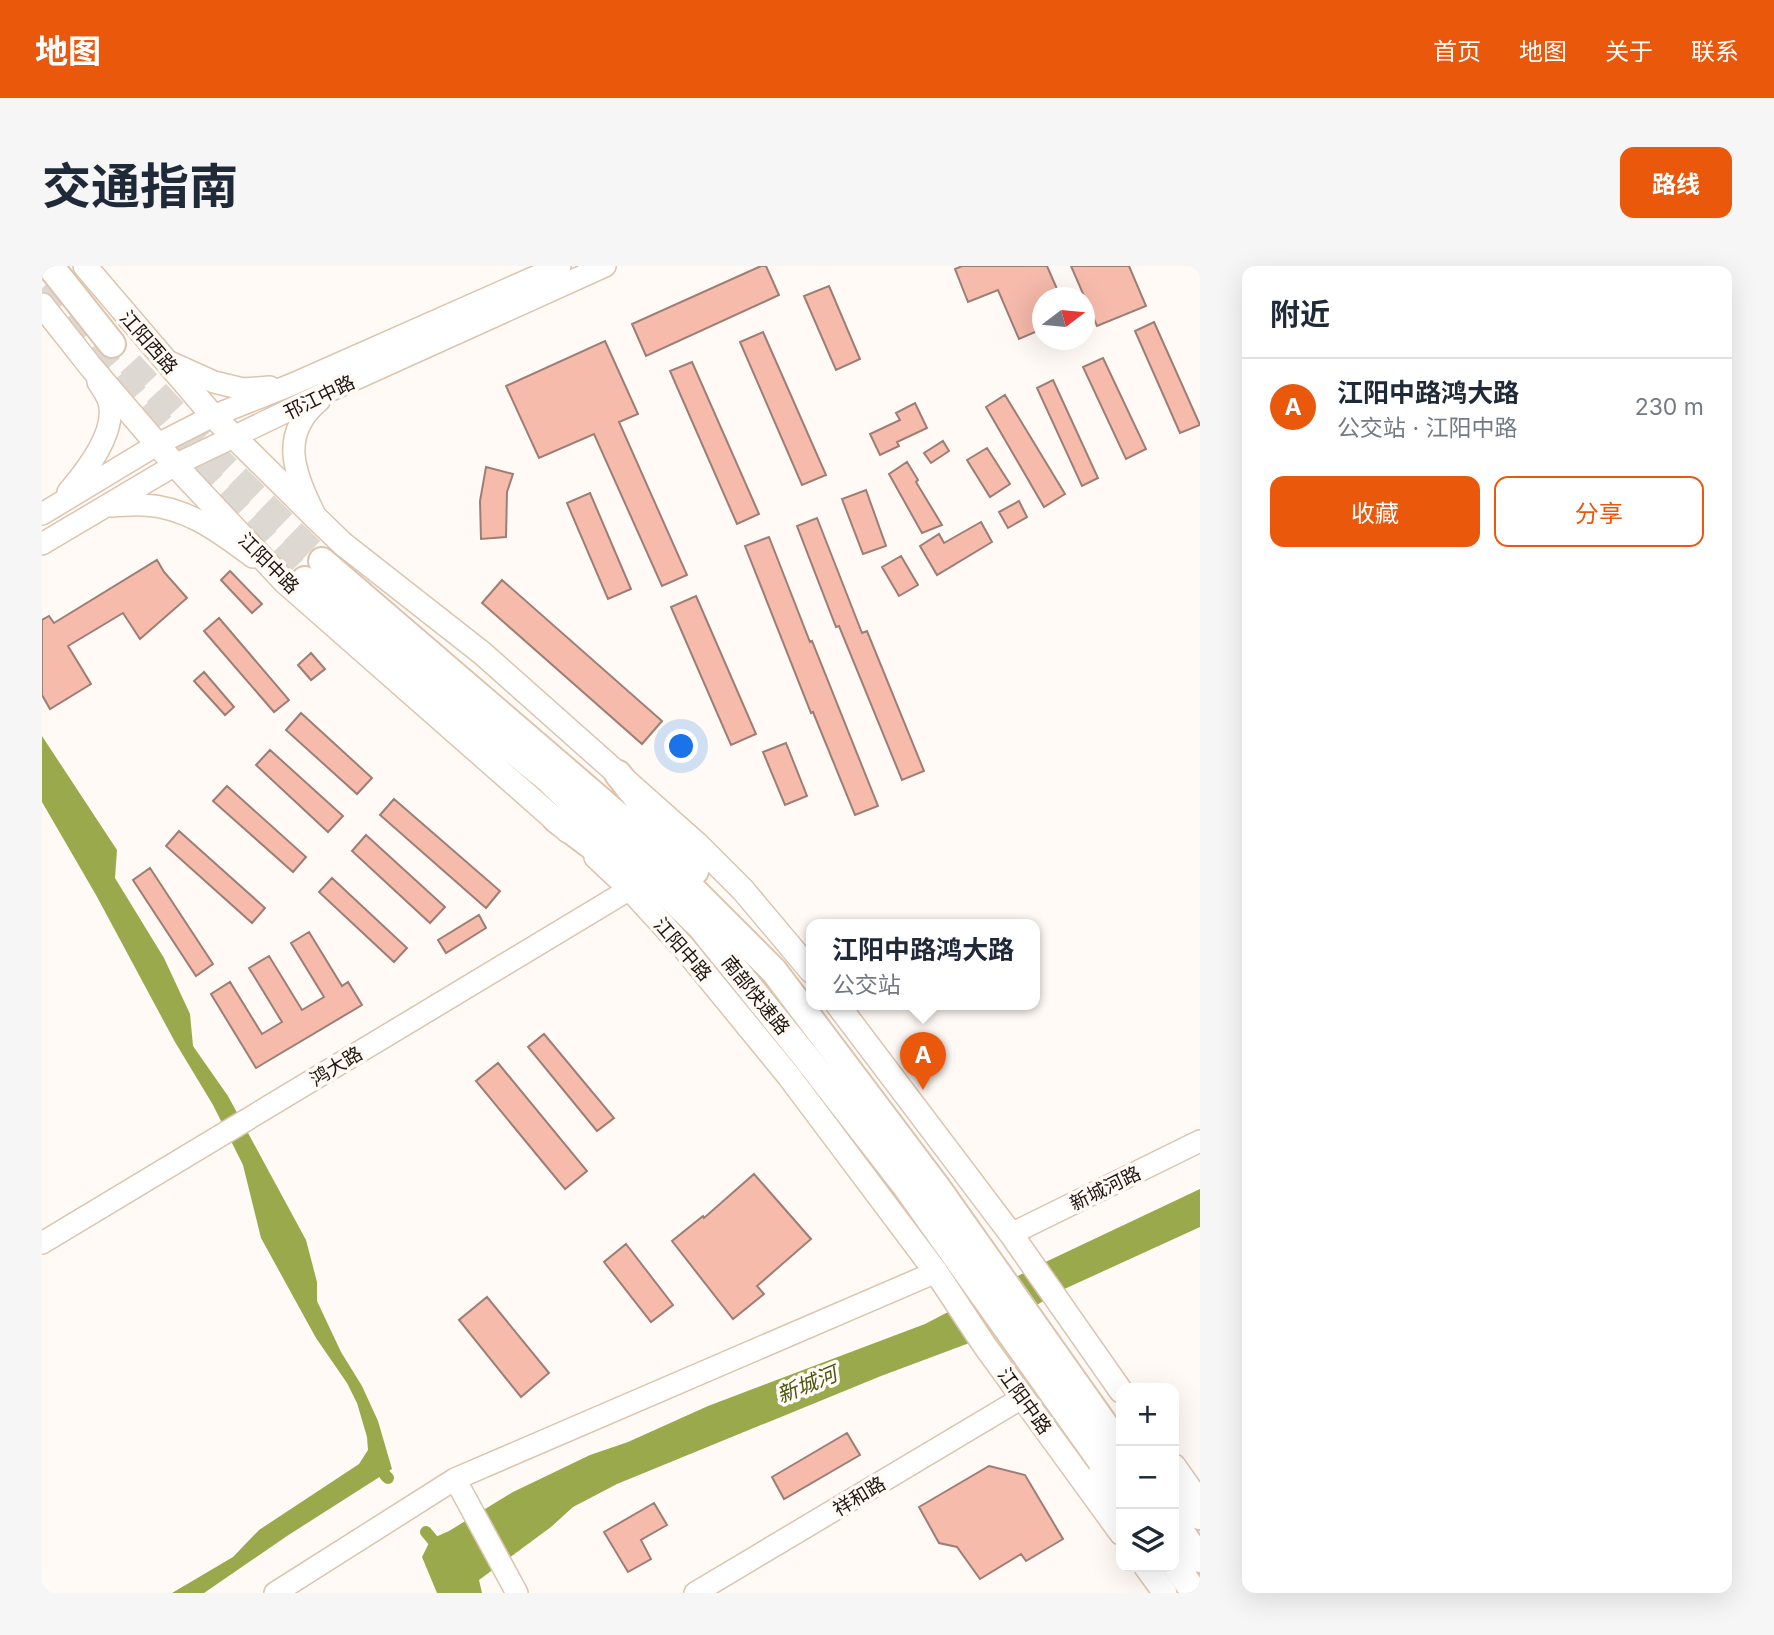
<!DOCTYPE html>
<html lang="zh">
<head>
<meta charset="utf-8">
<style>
  body { margin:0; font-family:Inter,"Noto Sans SC",sans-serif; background:#f6f6f7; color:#1f2937 }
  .controls { position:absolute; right:21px; bottom:21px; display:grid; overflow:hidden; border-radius:14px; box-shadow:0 7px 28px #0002 }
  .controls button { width:63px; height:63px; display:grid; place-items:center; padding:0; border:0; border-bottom:2px solid #e0e1e3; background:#fff; color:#1f2937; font:35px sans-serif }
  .compass { position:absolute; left:990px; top:21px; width:63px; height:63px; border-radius:50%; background:#fff; box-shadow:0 7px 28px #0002; rotate:74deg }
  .you { position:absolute; left:640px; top:481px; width:24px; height:24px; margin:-18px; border:5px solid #fff; border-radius:50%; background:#1a73e8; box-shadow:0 0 0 10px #1a73e833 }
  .badge { display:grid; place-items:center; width:46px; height:46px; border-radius:50%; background:#ea580c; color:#fff; font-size:23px; font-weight:700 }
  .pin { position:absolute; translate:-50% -58px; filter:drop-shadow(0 2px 4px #0008) }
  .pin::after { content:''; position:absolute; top:37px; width:24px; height:21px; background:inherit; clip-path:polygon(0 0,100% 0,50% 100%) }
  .popup { position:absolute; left:764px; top:653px; width:234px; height:91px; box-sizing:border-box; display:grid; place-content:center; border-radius:14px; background:#fff; filter:drop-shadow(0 2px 5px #0005); font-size:23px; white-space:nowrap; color:#747a83 }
  .popup b { font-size:26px; color:#1f2937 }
  .popup::after { content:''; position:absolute; left:50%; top:100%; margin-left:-14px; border:14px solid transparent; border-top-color:#fff }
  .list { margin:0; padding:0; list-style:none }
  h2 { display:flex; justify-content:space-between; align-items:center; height:91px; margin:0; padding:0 28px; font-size:30px }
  h2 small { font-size:23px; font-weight:400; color:#747a83 }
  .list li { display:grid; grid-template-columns:46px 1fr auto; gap:21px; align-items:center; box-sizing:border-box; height:98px; padding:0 28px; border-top:2px solid #e0e1e3 }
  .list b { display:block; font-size:26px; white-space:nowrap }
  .list p { margin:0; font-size:23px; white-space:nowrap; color:#747a83 }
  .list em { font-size:23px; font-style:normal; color:#747a83 }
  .actions { display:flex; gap:14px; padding:21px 28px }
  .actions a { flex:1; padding:16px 0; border:2px solid #ea580c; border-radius:14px; text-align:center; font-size:24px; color:#ea580c }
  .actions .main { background:#ea580c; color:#fff }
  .icon { flex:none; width:38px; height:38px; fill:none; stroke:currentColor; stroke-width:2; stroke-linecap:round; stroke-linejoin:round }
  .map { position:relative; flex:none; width:1158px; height:1327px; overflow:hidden; border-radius:14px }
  header { display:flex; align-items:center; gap:42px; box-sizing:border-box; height:98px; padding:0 35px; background:#ea580c; color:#fff }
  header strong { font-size:33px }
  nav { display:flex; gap:38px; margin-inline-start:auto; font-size:24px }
  .intro { display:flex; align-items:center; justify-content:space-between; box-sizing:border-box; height:168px; padding:0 42px }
  h1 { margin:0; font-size:49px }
  .button { padding:18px 32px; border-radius:14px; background:#ea580c; color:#fff; font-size:24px; font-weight:700 }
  main { display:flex; gap:42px; padding:0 42px }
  aside { flex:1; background:#fff; border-radius:14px; box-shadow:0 7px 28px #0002 }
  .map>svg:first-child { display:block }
  .water { fill:#99a94b }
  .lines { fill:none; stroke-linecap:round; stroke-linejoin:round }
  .canal { stroke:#99a94b; stroke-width:12 }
  .building { fill:#f7bbab; stroke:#9d7e76; stroke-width:2 }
  .highway-tunnel { stroke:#ddd8d2; stroke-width:26; stroke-dasharray:26 13; stroke-linecap:butt }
  .secondary-casing { stroke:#ddc4ae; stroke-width:24 }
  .primary-casing { stroke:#ddc4ae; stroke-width:26 }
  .highway-casing { stroke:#ddc4ae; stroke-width:30 }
  .secondary { stroke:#fff; stroke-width:21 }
  .primary { stroke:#fff; stroke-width:23 }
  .highway { stroke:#fff; stroke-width:26 }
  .labels { text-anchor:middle; stroke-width:7; stroke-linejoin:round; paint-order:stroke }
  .street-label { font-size:19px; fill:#1e150d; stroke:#fffaf5 }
  .water-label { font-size:21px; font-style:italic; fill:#4b5610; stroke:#fffaf5 }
</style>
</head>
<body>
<header>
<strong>地图</strong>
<nav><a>首页</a><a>地图</a><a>关于</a><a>联系</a></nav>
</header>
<div class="intro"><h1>交通指南</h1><a class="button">路线</a></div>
<main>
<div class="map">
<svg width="1158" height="1327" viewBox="0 0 1158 1327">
  <rect width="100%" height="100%" fill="#fffaf5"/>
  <path class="water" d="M0 470 75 584 73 612 122 692 148 748 151 780 186 830 264 974 275 1016V1035L299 1086 320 1120 336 1155 350 1203 245 1270 162 1327H130L191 1291 217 1264 317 1198 326 1184 325 1171 315 1137 305 1117 274 1072 219 972 201 899 171 839 133 776 54 629 0 536Z
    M1158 923V961L1018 1025 938 1073 839 1110 575 1218 531 1241 509 1261 437 1314 440 1327H395L380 1291 389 1273 407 1265 471 1226 548 1189 586 1176 666 1140 883 1058 995 1000Z"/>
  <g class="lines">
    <path class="canal" d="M343 1209 346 1212
      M384 1266 400 1285"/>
  </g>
  <path class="building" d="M719 0H724L737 29 604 90 590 58Z
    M920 0H1005L1019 32H1000V63L977 73 956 24 926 36 913 3Z
    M1029 0H1087L1104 40 1055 60Z
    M787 20 818 93 794 104 762 30Z
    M1112 56 1158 159 1138 167 1093 65Z
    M721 66 784 209 760 219 698 76Z
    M563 75 596 148 577 156 645 309 620 320 552 168 497 192 464 120Z
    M1061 92 1104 183 1084 193 1041 101Z
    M650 96 717 248 695 258 628 105Z
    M1011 114 1056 212 1040 220 995 122Z
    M963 129 1023 228 1002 241 944 141Z
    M873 137 885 162 855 176 857 180 838 189 828 168 858 154 854 147Z
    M901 175 907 185 889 197 882 187Z
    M945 182 968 218 948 231 925 194Z
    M865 196 876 214 874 216 900 259 880 267 847 208Z
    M444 201 471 208 465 226 464 271 439 273 438 235Z
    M824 224 844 280 821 288 800 233Z
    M548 227 589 323 566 333 525 237Z
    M977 235 985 251 966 262 957 246Z
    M775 252 820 367 825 365 882 505 860 514 797 360 794 361 755 260Z
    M939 256 950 276 895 309 878 280 897 268 902 277Z
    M727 271 768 376 770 375 836 540 813 549 771 446 769 447 703 280Z
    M859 290 876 319 857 330 840 301Z
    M115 294 122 306 145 332 98 373 81 347 26 380 49 418 8 443 0 429V354L7 350 12 357Z
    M188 305 220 338 210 347 179 314Z
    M460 314 620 455 600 478 440 337Z
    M654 330 714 468 689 479 629 341Z
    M177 352 247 434 232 446 162 365Z
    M269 387 283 403 269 414 256 399Z
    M162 406 192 441 183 449 152 415Z
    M259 447 330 512 315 528 244 464Z
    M744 477 765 530 743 539 721 486Z
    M228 484 301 550 286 566 214 499Z
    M185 520 264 591 251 606 171 535Z
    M352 533 458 625 444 642 338 549Z
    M137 565 223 642 210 657 124 580Z
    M324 569 403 641 388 657 310 585Z
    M108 602 171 698 154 710 91 614Z
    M290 612 365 682 352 696 277 626Z
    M437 649 444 662 404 687 396 674Z
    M267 666 300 720 306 716 320 739 214 802 169 728 188 716 220 768 240 756 207 702 227 690 260 744 282 731 249 677Z
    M502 768 572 852 555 865 486 781Z
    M456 797 545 905 523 923 434 815Z
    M712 908 769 973 715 1020 722 1028 691 1053 630 975 661 950 662 952Z
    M584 978 631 1039 609 1056 562 996Z
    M445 1031 507 1107 479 1131 417 1054Z
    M805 1167 818 1189 742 1233 730 1211Z
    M947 1200 983 1209 1021 1273 984 1295 979 1288 938 1313 915 1281 897 1277 877 1241Z
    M612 1237 625 1259 599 1274 609 1293 586 1306 562 1266Z"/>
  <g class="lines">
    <path class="highway-tunnel" d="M0 22 159 205 263 314
      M88 98 176 193 280 295"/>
    <g class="secondary-casing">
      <path id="secondary" d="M123 94 172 116 201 123 228 121
        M26 226C44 205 75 166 67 136 65 129 60 122 56 116
        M68 240C79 240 91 238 102 239 145 241 177 266 211 291
        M272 247C252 207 237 168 277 135
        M0 248 116 178 171 150 251 118 518 0
        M0 278 133 199 289 124 563 0
        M969 968 1158 875
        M0 977 588 623
        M413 1213 475 1327
        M233 1327 413 1213 894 1006
        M653 1327 980 1132"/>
    </g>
    <g class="primary-casing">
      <path id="primary" d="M43 0 171 150 274 252 301 278 440 387 655 578 701 624 769 705
        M0 39 49 101 133 199 243 316 526 565
        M554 591 588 623 642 682 746 809 894 1006 943 1080 1079 1267
        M795 738 969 968 1079 1125
        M1132 1200 1156 1234
        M1104 1301 1123 1327"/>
    </g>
    <g class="highway-casing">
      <path id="highway" d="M8 0 70 78
        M280 295 580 553 732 705 894 920 1079 1182
        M263 314 506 513 659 661 763 790 863 919 1079 1223
        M576 508 653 605
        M514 553 574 598
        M1058 1211 1079 1246
        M1132 1221 1158 1250
        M1132 1256 1158 1293
        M1132 1298 1153 1327"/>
    </g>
    <use href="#secondary" class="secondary"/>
    <use href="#primary" class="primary"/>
    <use href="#highway" class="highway"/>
  </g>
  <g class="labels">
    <g class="street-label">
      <text transform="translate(107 76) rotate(49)" y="7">江阳西路</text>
      <text transform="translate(277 131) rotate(-26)" y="7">邗江中路</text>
      <text transform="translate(227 297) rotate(45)" y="7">江阳中路</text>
      <text transform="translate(641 683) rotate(49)" y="7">江阳中路</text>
      <text transform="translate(714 729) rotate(51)" y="7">南部快速路</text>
      <text transform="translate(294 800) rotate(-31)" y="7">鸿大路</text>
      <text transform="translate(1063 922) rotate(-26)" y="7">新城河路</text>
      <text transform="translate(983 1135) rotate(54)" y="7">江阳中路</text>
      <text transform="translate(817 1230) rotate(-31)" y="7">祥和路</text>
    </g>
    <g class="water-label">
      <text transform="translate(765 1119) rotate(-22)" y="7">新城河</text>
    </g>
  </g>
</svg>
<div class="controls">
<button>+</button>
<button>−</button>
<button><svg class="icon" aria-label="layers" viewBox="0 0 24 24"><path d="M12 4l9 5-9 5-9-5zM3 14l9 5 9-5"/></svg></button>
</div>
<svg class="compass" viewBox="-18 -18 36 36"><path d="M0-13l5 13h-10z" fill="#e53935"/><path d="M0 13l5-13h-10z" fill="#747a83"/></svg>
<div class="you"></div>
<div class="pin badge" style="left:881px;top:824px">A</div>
<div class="popup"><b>江阳中路鸿大路</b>公交站</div>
</div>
<aside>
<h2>附近<small></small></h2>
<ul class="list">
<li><span class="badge">A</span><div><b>江阳中路鸿大路</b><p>公交站 · 江阳中路</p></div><em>230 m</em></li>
</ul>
<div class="actions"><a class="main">收藏</a><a>分享</a></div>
</aside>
</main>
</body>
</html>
